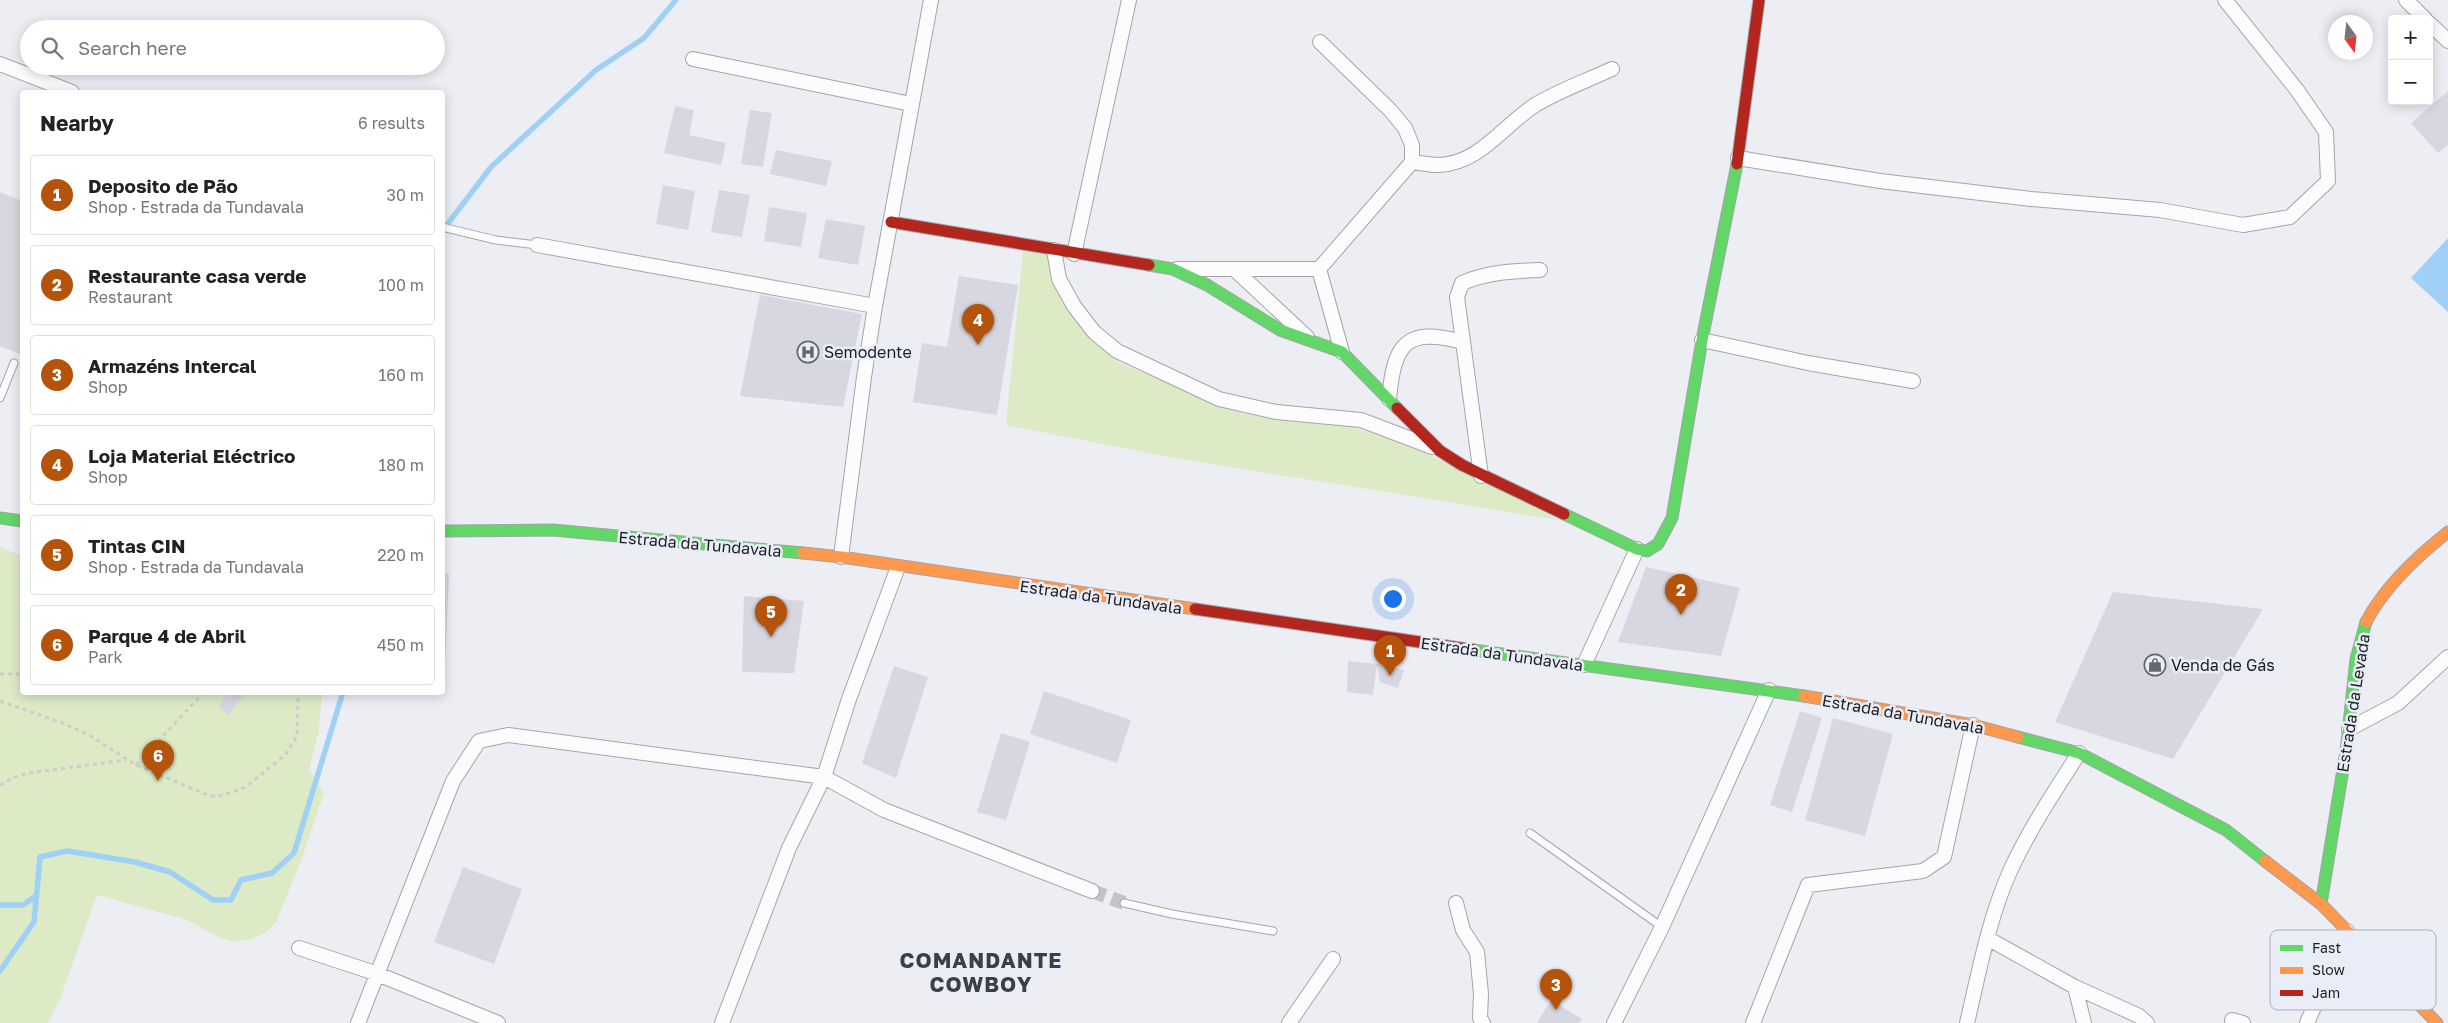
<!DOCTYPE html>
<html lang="en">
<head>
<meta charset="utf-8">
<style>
  body { margin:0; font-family:"Golos Text",sans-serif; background:#f6f6f6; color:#222 }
  .controls { position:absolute; right:15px; top:15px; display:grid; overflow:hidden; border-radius:5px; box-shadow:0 2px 12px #0003 }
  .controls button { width:45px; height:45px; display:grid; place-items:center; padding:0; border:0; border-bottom:1px solid #e0e0e0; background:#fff; color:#222; font:25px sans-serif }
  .compass { position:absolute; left:2328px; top:15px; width:45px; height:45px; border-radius:50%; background:#fff; box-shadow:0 2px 12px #0003; rotate:165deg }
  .you { position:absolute; left:1392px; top:598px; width:18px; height:18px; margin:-12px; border:4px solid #fff; border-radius:50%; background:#1a73e8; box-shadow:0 0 0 8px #1a73e833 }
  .badge { display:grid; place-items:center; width:32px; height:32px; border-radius:50%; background:#b45309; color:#fff; font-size:16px; font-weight:700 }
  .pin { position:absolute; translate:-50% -41px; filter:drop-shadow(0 1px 2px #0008) }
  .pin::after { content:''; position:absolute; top:26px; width:18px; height:15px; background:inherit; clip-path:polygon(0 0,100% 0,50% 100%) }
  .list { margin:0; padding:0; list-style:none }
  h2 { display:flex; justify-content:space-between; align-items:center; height:65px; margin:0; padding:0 20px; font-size:21px }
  h2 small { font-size:16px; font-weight:400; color:#767676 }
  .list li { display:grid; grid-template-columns:32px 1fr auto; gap:15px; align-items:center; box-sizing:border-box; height:80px; margin:0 10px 10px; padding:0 10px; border:1px solid #e0e0e0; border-radius:5px }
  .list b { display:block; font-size:19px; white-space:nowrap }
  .list p { margin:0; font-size:16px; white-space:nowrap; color:#767676 }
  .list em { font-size:16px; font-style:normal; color:#767676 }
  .icon { flex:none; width:28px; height:28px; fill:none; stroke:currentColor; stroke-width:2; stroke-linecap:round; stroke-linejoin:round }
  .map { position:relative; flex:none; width:2448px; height:1023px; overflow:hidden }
  .search { position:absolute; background:#fff; box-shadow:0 2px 12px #0003; left:20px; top:20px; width:425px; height:55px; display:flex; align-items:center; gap:12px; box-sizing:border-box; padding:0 18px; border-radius:28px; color:#767676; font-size:19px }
  .panel { position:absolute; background:#fff; box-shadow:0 2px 12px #0003; left:20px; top:90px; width:425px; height:605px; border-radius:5px }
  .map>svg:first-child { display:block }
  .green { fill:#dceac6 }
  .water { fill:#a0d0f6 }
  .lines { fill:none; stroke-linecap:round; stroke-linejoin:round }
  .stream { stroke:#a0d0f6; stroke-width:5.5 }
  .building { fill:#d6d7e0 }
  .street-tunnel { stroke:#c2c4ca; stroke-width:14; stroke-dasharray:14 7; stroke-linecap:butt }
  .lane-casing { stroke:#a4a5aa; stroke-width:9 }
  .street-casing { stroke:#a4a5aa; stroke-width:16 }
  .fast-casing { stroke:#a4a5aa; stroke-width:13 }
  .slow-casing { stroke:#a4a5aa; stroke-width:13 }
  .jam-casing { stroke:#a4a5aa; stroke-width:13 }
  .path { stroke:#cccdcf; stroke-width:3; stroke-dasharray:4 4; stroke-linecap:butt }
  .lane { stroke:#fcfcfd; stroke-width:7 }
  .street { stroke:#fcfcfd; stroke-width:14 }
  .fast { stroke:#63d668; stroke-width:11 }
  .slow { stroke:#ff974d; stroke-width:11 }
  .jam { stroke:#b3261e; stroke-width:11 }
  .labels { text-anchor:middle; stroke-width:5; stroke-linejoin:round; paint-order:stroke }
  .poi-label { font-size:16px; fill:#1c1e21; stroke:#e9edf7; text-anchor:start }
  .street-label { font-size:16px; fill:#1c1e21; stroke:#e9edf7 }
  .district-label { font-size:21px; font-weight:bold; letter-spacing:1px; fill:#3b3f46; stroke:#e9edf7 }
  .key { fill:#e9edf7; stroke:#acafb7; stroke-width:1 }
  .key-label { font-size:14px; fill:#1c1e21 }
</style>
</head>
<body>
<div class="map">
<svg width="2448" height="1023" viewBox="0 0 2448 1023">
  <rect width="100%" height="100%" fill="#eceef4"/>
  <path class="green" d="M1023 251 1046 253 1066 307 1119 363 1241 413 1341 423 1399 442 1448 463 1559 520 1175 458 1006 425Z
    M0 547 22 556V692L322 693 319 730 309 769 324 793 302 858 276 922 265 933 251 939 235 942 220 938 187 920 97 895 60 999 48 1023H0Z"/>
  <path class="water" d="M2448 238V312L2411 278Z"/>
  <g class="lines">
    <path class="stream" d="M443 230 491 167 596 70 644 38 676 0
      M0 905H23L36 896
      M0 971 34 922 40 857 67 851 135 862 170 872 213 900H231L241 880 272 873 294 853 343 692"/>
  </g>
  <path class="building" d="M2448 91V145L2438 153 2411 123Z
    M675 106 694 110 689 135 726 143 721 165 664 153Z
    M750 110 772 113 763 167 741 164Z
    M776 150 832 161 826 186 770 174Z
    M663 185 695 191 688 230 656 224Z
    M719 190 750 195 742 237 711 232Z
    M0 192 22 201V355L0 346Z
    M769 207 807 213 801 247 764 241Z
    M826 219 865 226 858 265 818 258Z
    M959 276 1018 285 997 415 913 402 922 343 947 347Z
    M760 295 862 314 843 407 740 396Z
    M1646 567 1740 588 1721 656 1618 642Z
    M442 573 449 574 445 667H442Z
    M2113 592 2263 609 2173 759 2055 722Z
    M744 596 804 601 794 673 742 672Z
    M1348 661 1377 664 1404 670 1398 688 1380 682 1377 664 1373 695 1347 692Z
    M894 666 928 677 896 778 862 763Z
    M1044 691 1131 720 1117 763 1030 734Z
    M229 692H246L229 715 218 707Z
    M1800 711 1822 718 1792 812 1770 805Z
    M1833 718 1893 734 1865 836 1805 820Z
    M1001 733 1030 742 1006 820 977 812Z
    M463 867 522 889 494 964 434 942Z
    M1551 1000 1582 1019 1579 1023H1537Z"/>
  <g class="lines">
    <path class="street-tunnel" d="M1092 891 1124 903"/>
    <g class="lane-casing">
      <path id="lane" d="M442 227 496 240 537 245
        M0 398 14 363
        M1530 833 1662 927
        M1124 903 1172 914 1273 931"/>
    </g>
    <g class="street-casing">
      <path id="street" d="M2406 0 2425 19
        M2429 23 2448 41
        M693 59 911 104
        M0 64 72 92
        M1738 158 1880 181 2031 199 2160 210 2243 225 2290 217 2328 181 2326 132 2297 90 2225 0
        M1412 162C1421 163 1430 165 1439 165 1479 164 1504 125 1535 105 1558 91 1586 81 1612 69
        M537 245 875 306
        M1054 250 1059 279 1074 306 1094 332 1117 351 1219 399 1276 412 1361 420 1432 447
        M1074 254 1129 0
        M1177 269H1319L1412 162V145L1405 128 1390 110 1320 42
        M1234 269 1307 337
        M1319 269 1342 352
        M1702 340 1808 363 1913 381
        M1389 399C1394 345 1405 326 1462 342
        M1481 476 1457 297 1462 283C1488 272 1513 271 1540 270
        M841 557 864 377 875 306 931 0
        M1584 665 1637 549
        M2349 729 2398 703 2448 657
        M1456 903 1463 930 1477 952 1481 994 1480 1018 1483 1023
        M1987 938 2075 987 2139 1016 2147 1023
        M299 948 375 973 498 1023
        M2075 987 2084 1023
        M2232 1020 2243 1023
        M358 1023 453 781 479 741 508 735 824 777 884 810 1092 891
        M722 1023 789 848 824 777 849 699 898 567
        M1289 1023 1333 959
        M1614 1023 1662 927 1769 690
        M1753 1023 1808 885 1923 871 1944 857 1973 725
        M1967 1023C1979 972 1989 917 2011 869 2030 828 2055 791 2079 753
        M2307 1023 2347 931"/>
    </g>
    <g class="fast-casing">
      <path id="fast" d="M1149 265 1173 269 1207 285 1280 330 1342 352 1397 408
        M1564 514 1637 549 1647 551 1658 544 1672 518 1702 340 1737 164
        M0 518 22 521
        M442 531 553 530 803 553
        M1474 650 1804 696
        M2018 737 2079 753 2226 830 2265 861
        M2321 904 2346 751 2356 659 2366 622"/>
    </g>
    <g class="slow-casing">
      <path id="slow" d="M803 553 841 557 1195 609
        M2366 622C2385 586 2416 557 2448 532
        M1804 696 1973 725 2018 737
        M2265 861 2321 904 2437 1023"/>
    </g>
    <g class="jam-casing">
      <path id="jam" d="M1737 164 1759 0
        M891 222 1149 265
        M1397 408 1440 451 1462 465 1564 514
        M1195 609 1474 650"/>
    </g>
    <path class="path" d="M0 674H22
      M0 701 60 722 89 735 136 765 210 796 224 795 246 787 285 755 297 736 298 692
      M136 765 204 692
      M0 785 12 778 28 773 126 760"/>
    <use href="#lane" class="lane"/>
    <use href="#street" class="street"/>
    <use href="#fast" class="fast"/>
    <use href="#slow" class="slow"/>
    <use href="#jam" class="jam"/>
  </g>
  <defs>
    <g id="hospital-ring" transform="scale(1.125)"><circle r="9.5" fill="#e9edf7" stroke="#65676b" stroke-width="1.5"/><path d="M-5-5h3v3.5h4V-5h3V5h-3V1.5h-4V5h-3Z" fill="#65676b"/></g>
    <g id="shop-ring" transform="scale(1.125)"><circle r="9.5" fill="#e9edf7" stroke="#65676b" stroke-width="1.5"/><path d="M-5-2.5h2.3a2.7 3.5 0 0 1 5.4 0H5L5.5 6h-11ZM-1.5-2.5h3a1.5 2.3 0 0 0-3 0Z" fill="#65676b"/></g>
  </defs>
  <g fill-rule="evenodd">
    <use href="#hospital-ring" x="808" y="352"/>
    <use href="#shop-ring" x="2155" y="665"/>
  </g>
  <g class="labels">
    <g class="poi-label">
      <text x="824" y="358">Semodente</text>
      <text x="2171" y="671">Venda de Gás</text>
    </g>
    <g class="street-label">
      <text transform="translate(700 544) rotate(5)" y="6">Estrada da Tundavala</text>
      <text transform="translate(1101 597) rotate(8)" y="6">Estrada da Tundavala</text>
      <text transform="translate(1502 654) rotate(8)" y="6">Estrada da Tundavala</text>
      <text transform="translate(2353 703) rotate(-81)" y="6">Estrada da Levada</text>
      <text transform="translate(1903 714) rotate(10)" y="6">Estrada da Tundavala</text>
    </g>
    <g class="district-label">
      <text x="981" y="968">COMANDANTE<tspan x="981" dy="24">COWBOY</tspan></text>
    </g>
  </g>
  <rect x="2270" y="930" width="166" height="80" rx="8" class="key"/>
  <rect x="2280" y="945" width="23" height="6" fill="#63d668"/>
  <rect x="2280" y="967" width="23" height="7" fill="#ff974d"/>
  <rect x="2280" y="990" width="23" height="6" fill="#b3261e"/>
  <g class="key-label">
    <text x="2312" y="953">Fast</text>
    <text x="2312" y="975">Slow</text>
    <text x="2312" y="998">Jam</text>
  </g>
</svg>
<div class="controls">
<button>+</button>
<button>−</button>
</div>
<svg class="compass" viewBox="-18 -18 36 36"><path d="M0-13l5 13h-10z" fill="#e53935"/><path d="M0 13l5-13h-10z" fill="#767676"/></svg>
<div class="you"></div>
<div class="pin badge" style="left:1390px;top:676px">1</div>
<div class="pin badge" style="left:1681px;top:615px">2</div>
<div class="pin badge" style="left:1556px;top:1010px">3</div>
<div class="pin badge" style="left:978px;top:345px">4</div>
<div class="pin badge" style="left:771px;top:637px">5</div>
<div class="pin badge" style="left:158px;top:781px">6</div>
<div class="search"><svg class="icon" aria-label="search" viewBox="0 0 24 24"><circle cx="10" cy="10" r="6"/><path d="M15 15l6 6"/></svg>Search here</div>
<section class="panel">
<h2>Nearby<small>6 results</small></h2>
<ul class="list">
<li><span class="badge">1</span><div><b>Deposito de Pão</b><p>Shop · Estrada da Tundavala</p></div><em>30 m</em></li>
<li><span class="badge">2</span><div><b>Restaurante casa verde</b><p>Restaurant</p></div><em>100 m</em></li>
<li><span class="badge">3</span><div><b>Armazéns Intercal</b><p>Shop</p></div><em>160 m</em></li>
<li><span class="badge">4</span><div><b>Loja Material Eléctrico</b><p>Shop</p></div><em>180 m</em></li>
<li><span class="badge">5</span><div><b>Tintas CIN</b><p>Shop · Estrada da Tundavala</p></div><em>220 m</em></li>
<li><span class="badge">6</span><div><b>Parque 4 de Abril</b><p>Park</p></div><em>450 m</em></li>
</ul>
</section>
</div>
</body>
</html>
